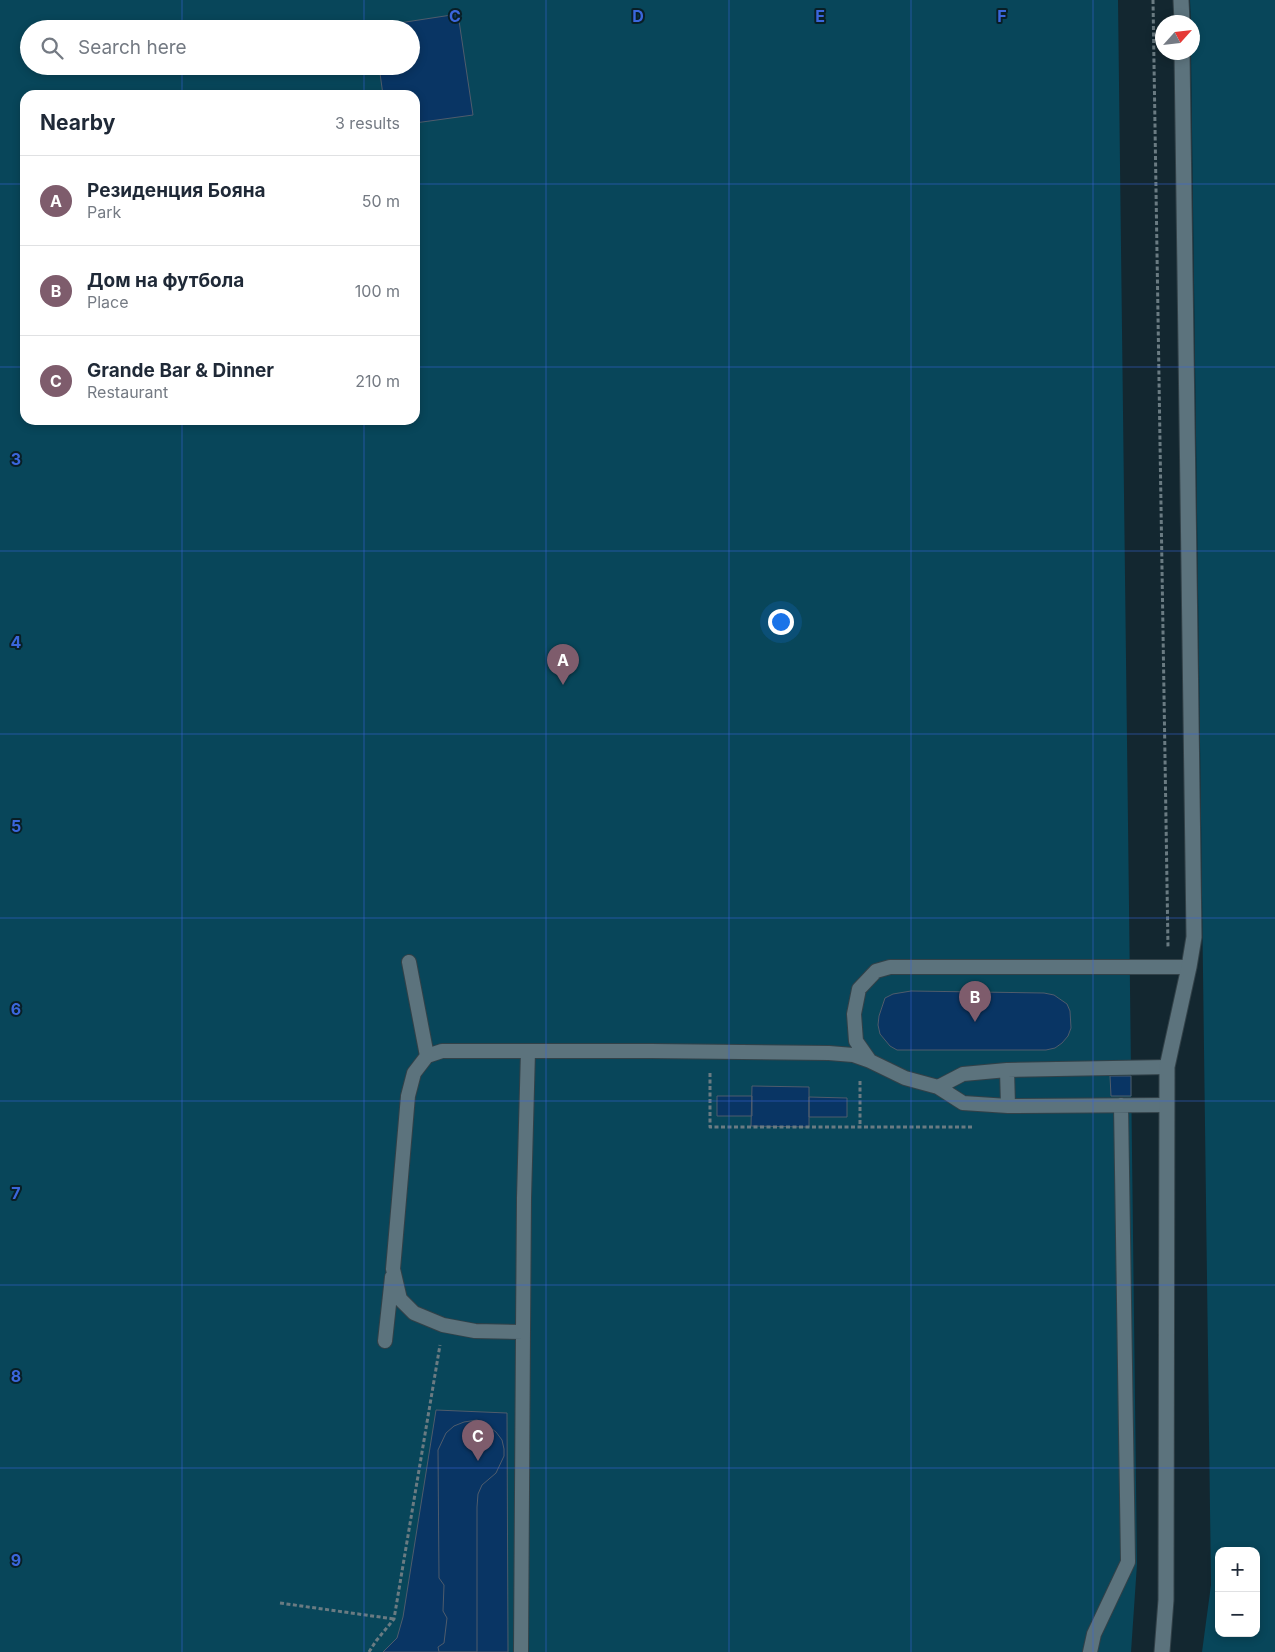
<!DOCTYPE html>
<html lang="en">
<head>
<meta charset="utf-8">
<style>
  body { margin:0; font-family:Inter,sans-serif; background:#f6f6f7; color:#1f2937 }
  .controls { position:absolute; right:15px; bottom:15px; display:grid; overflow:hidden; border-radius:10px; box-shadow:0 2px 8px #0003 }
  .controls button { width:45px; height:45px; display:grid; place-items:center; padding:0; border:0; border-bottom:1px solid #e0e1e3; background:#fff; color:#1f2937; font:25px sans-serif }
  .compass { position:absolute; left:1155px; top:15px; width:45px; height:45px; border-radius:50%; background:#fff; box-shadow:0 2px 8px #0003; rotate:63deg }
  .you { position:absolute; left:780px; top:621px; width:18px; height:18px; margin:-12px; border:4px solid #fff; border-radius:50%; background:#1a73e8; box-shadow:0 0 0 8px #1a73e833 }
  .badge { display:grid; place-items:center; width:32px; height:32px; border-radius:50%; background:#7e5c6c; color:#fff; font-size:16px; font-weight:700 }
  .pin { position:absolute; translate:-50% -41px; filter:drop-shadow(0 1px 2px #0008) }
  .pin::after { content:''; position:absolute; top:26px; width:18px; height:15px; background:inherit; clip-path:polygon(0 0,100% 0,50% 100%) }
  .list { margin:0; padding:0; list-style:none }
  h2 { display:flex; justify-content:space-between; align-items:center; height:65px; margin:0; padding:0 20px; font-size:21px }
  h2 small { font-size:16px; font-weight:400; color:#747a83 }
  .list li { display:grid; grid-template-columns:32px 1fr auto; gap:15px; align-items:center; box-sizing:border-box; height:90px; padding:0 20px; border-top:1px solid #e0e1e3 }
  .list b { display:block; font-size:19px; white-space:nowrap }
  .list p { margin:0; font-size:16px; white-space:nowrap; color:#747a83 }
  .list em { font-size:16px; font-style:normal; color:#747a83 }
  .icon { flex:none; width:28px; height:28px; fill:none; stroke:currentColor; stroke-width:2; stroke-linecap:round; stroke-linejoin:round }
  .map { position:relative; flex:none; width:1275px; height:1652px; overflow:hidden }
  .search { position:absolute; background:#fff; box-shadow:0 2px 8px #0003; left:20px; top:20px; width:400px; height:55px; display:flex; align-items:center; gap:12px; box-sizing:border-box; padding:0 18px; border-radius:28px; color:#747a83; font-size:19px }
  .panel { position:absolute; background:#fff; box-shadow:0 2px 8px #0003; left:20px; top:90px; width:400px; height:335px; border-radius:15px }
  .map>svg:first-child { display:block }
  .green { fill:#08465a; fill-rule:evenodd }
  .building { fill:#093564; stroke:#4f5c6c }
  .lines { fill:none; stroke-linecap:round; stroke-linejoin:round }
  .lane-casing { stroke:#324148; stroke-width:16 }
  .street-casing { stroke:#324148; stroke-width:17 }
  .path { stroke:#6a7b82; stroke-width:3; stroke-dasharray:4 2.5; stroke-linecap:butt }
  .lane { stroke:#5c737d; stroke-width:14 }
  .street { stroke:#5c737d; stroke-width:15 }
  .grid { fill:none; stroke:#3b66dc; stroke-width:1; stroke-opacity:0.55 }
  .grid-label { font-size:16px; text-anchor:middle; font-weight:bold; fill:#3b66dc; stroke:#091e26; stroke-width:4; stroke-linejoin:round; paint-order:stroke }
</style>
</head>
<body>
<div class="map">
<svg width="1275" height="1652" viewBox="0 0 1275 1652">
  <rect width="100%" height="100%" fill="#132730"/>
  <path class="green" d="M0 0H1118L1137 1564 1131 1652H0ZM29 29H411V66H29ZM25 95H415V420H25Z
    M1190 0H1275V1652H1202L1211 1585 1191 53 1192 52V22H1191ZM1219 1551H1256V1633H1219Z"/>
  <path class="building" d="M458 14 473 115 415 123V95H383L379 66H411V29H373V27Z
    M911 991 1044 993 1054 995 1067 1004 1070 1011 1071 1028 1068 1036 1062 1043 1055 1048 1046 1050H897L890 1046 880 1034 878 1025 879 1016 885 998 893 994Z
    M1110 1076H1131V1096H1111Z
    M752 1086 809 1087V1127L751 1126Z
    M717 1096H752V1116H717Z
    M809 1097 847 1098V1117H809Z
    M436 1410 507 1413 508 1652H383L397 1638 403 1617Z
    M477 1420 487 1425 496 1432 502 1440 504 1449V1456L496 1473 482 1485 478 1494 477 1507V1652H439L438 1647 444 1643 447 1618 443 1611 444 1585 439 1578 438 1450 446 1433 454 1426 464 1422Z"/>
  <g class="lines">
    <g class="lane-casing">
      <path id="lane" d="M409 962 427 1056
        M528 1051 524 1198 523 1332 475 1331 443 1325 414 1313 400 1299 393 1269 408 1096 414 1073 427 1056 442 1051H651L829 1053 853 1055 870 1061 905 1078 938 1087 963 1103 1008 1106 1167 1105
        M870 1061 856 1041 854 1014 859 989 876 971 890 967H1189
        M1007 1070 1008 1106
        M938 1087 963 1074 1007 1070 1167 1067
        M385 1341 392 1277
        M521 1652 523 1332
        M1090 1652 1094 1634 1128 1562 1121 1105"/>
    </g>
    <g class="street-casing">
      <path id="street" d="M1181 0 1182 22
        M1162 1652 1166 1600 1167 1067 1189 967 1194 937 1182 52"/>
    </g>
    <path class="path" d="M1153 0 1168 947
      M710 1073V1127H972
      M860 1081V1127
      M280 1603 394 1619
      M369 1652 376 1641 394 1619 440 1345"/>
    <use href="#lane" class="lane"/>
    <use href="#street" class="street"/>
  </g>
  <path class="grid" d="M182 0V29M364 0V29M546 0V1652M729 0V1652M911 0V1652M1093 0V1652M182 66V95M364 66V95M0 184H25M415 184H1275M0 367H25M415 367H1275M182 420V1652M364 420V1652M0 551H1275M0 734H1275M0 918H1275M0 1101H1275M0 1285H1275M0 1468H1275"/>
  <g class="grid-label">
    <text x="455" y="22">C</text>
    <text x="638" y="22">D</text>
    <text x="820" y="22">E</text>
    <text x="1002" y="22">F</text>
    <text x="16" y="465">3</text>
    <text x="16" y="648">4</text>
    <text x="16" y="832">5</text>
    <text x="16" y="1015">6</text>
    <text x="16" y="1199">7</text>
    <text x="16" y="1382">8</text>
    <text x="16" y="1566">9</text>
  </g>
</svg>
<div class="controls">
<button>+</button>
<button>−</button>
</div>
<svg class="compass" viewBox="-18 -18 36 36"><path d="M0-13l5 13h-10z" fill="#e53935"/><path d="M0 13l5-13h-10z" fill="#747a83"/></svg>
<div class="you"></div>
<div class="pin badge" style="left:563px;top:685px">A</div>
<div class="pin badge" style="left:975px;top:1022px">B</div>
<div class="pin badge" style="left:478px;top:1461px">C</div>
<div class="search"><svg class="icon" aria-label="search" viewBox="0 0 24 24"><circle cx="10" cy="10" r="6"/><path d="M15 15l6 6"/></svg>Search here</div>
<section class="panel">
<h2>Nearby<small>3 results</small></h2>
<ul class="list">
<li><span class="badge">A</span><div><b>Резиденция Бояна</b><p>Park</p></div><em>50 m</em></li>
<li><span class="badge">B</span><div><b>Дом на футбола</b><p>Place</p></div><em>100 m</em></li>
<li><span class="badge">C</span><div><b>Grande Bar &amp; Dinner</b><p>Restaurant</p></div><em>210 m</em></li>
</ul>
</section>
</div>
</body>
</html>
